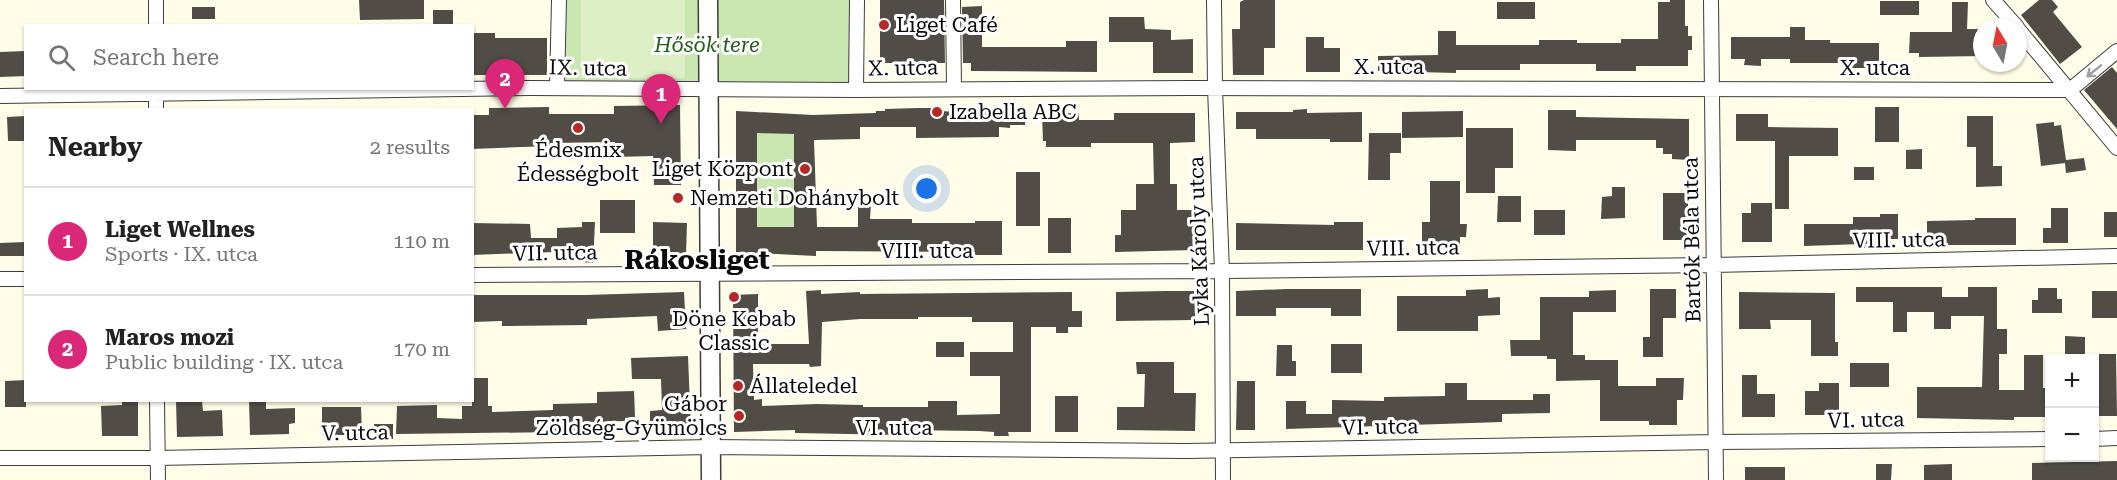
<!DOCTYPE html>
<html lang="en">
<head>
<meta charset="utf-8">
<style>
  body { margin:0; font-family:"Roboto Serif",serif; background:#f6f6f6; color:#222 }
  .controls { position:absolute; right:18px; bottom:18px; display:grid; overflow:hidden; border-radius:0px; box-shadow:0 2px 4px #0004 }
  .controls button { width:54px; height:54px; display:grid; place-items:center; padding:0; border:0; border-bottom:2px solid #e0e0e0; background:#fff; color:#222; font:30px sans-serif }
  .compass { position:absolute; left:1973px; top:18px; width:54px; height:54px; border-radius:50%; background:#fff; box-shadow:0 2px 4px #0004; rotate:350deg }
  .you { position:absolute; left:927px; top:189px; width:21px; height:21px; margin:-15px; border:4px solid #fff; border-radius:50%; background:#1a73e8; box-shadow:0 0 0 9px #1a73e833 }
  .badge { display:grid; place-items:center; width:39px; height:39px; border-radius:50%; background:#db2777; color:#fff; font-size:20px; font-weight:700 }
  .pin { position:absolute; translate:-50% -50px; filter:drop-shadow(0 2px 3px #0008) }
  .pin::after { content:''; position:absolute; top:32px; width:21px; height:18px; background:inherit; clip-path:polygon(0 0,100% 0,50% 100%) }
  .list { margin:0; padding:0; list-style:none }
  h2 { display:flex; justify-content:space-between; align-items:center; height:78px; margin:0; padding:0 24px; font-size:26px }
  h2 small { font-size:20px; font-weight:400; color:#767676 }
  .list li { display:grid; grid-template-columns:39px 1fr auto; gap:18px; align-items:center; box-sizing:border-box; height:108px; padding:0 24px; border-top:2px solid #e0e0e0 }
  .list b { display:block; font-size:22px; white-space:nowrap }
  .list p { margin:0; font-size:20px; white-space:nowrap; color:#767676 }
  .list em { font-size:20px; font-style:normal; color:#767676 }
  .icon { flex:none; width:33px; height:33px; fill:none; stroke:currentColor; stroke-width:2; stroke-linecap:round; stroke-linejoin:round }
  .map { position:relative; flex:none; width:2117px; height:480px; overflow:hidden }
  .search { position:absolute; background:#fff; box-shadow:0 2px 4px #0004; left:24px; top:24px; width:450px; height:66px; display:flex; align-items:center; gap:15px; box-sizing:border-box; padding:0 21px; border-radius:0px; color:#767676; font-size:22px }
  .panel { position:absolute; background:#fff; box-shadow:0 2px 4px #0004; left:24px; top:108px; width:450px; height:294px; border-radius:0px }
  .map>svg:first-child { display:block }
  .green { fill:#cae7b2 }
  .pitch { fill:#ddefc4 }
  .building { fill:#524c46; fill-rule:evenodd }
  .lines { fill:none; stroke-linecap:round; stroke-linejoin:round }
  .minor-casing { stroke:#3d3d3d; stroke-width:16 }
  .tertiary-casing { stroke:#3d3d3d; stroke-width:21 }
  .minor { stroke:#fff; stroke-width:14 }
  .tertiary { stroke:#fff; stroke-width:18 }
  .oneway { stroke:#9d9d9d }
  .poi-dot { fill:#b72824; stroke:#fff; stroke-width:2 }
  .labels { text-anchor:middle; stroke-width:6; stroke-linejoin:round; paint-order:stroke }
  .poi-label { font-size:21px; fill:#0a0a0a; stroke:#fff; text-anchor:start }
  .park-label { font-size:21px; font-style:italic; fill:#25601c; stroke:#fff }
  .street-label { font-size:21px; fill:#0a0a0a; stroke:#fff }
  .district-label { font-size:27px; font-weight:bold; fill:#0a0a0a; stroke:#fff }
</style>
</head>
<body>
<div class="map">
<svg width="2117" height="480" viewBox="0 0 2117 480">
  <rect width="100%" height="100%" fill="#fffce7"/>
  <path class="green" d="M559 0H857L856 90 557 88Z
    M757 133 794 134V227H757Z"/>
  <path class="pitch" d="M581 0H685V78H581Z"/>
  <path class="building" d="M359 0H424V19L360 20Z
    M880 0H944L945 63H880Z
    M1244 0H1275V48H1264V75H1233L1232 29H1240V2Z
    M1670 0H1685V26H1688V36H1692V50H1688V66H1636V71H1596V64H1520V70H1456V73L1378 71V56L1438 55V31H1456V45H1539V40H1577V43H1621V39H1658V2H1670Z
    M2039 0H2052L2058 7 2053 12 2082 47 2060 64 2021 15Z
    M1880 1H1919V15H1880Z
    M1497 2H1535V19H1497Z
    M1952 2H1968L1967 29H1982V56L1919 57V53H1909L1910 32H1952Z
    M982 6V47H1066V41H1097V72L971 71V63H963L962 7Z
    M192 7H215V19H192Z
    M433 10H453V26H433Z
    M1109 17H1144L1145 29 1171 30V40L1193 39V73H1153V42H1109Z
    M1790 27H1805V40H1830V43H1879V68H1846V63H1790V59H1761V66L1744 65 1745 59H1731V37H1790Z
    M472 33H495V38H547V75H472Z
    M1306 37H1324V48H1340V72H1306Z
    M26 51V76L0 77V52Z
    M2112 67 2117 73V129L2084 90Z
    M680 105 681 185H654L653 156 615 157V142L550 143V146L472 149V115H489V108L549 107V114H614V106Z
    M1875 107H1899V142H1875Z
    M917 108H942V111L954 112H1025V125H1010V128L999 127V137L916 138V127H860V139L814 140 817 227H858V203H871L870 219H912V223H975V221H1002V255H975V252L816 251V256L736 252V111L813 115 876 113V111H885V109ZM757 133 794 134V227H757Z
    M1307 109V113L1362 112V142H1330V139H1256V129H1236V112H1293V110Z
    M1548 110H1576V117L1689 119V160L1672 159V154H1663V148H1656V140H1576V151L1548 150Z
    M1463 111V137L1402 138V112Z
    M1079 113V120H1114V113H1195V142L1170 143V184H1177V210H1194V250L1115 252V235H1121V210H1136V184H1154L1153 143H1091V147H1046V141H1043L1042 114Z
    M1736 114H1768V127L1838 128V156H1789V209H1775V141H1736Z
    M26 116V141H8L7 117Z
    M1967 116H1993V166H2002V186L1976 187V147H1967Z
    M2054 122V126L2061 125 2066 160 2084 158 2086 170 2066 173 2065 163 2041 166 2036 124Z
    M1466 128H1513V168H1495V193H1466Z
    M1369 133H1401V153H1390V180H1368Z
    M1922 149V169H1906V150Z
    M1854 167H1874V180H1854Z
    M1016 172H1040V226H1016Z
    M1430 181H1460V224H1467L1466 237H1460V249H1430V243H1422V222H1430Z
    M1612 187H1625V218L1601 219 1602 197 1612 196Z
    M1663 193H1688V240H1663Z
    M1498 196H1521V222H1497Z
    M600 200H635V233H600Z
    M1751 203H1772V242H1742V213H1751Z
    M2051 208H2068V243H2043V228H2051Z
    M1534 210H1565V235H1534Z
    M2104 212H2117V237H2104Z
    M1880 214H1898V239H1889V248H1862V244L1804 246V224H1853V217H1880Z
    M1048 218H1071V253H1048Z
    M1975 218H2016V245H1939L1927 236V221L1975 220Z
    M582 222H595L593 263 581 262V251L472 255V223L530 224 531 238H557V228L582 227Z
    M653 222 687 223 686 254 653 253Z
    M1334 222H1363V250H1236V223L1334 225Z
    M26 242V256H0V243Z
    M1856 287H1942V297H1968V287H1997V329H2007V354H1999V390H2024V355H2043V388H2049V417H2014V420L1917 418V387H1982L1984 316H1951V329H1934V312H1907V332H1893V302H1856Z
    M2038 288H2057V299H2062V313H2032V300H2038Z
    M1286 289H1361V316H1331V308H1276V316H1236V291Z
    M1488 289V298L1500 297V315L1478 316V331H1397V296H1466V290Z
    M1650 289H1676V318H1663V357H1643V337H1650Z
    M821 290V294L860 292V294L1072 292V311H1082V327H1068V333H1056V327H1031V432H1008L1009 436H994V432L979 431 903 430V435L795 433V430L734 432 733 295 758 294V344H809L806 291ZM918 317H972V322H1013V352H970V376H1000V414L957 415V401H928V407H863V405L817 404 762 406V399L754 400 753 364H809L810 367 821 366 822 322 860 319H918Z
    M1616 290V312H1573V355H1585V360H1618V386H1656V378H1684L1683 400H1677V425H1649V421H1600V380L1556 381V359H1547V356H1511L1510 340H1540V297H1589V291Z
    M1165 291H1195V320L1116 321V292Z
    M2092 291H2117V318H2092Z
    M684 292 686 329 658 331 657 316 587 319V325L502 326V321L472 322V295H586Z
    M1739 292 1835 293V342H1838V356H1811V320H1770L1771 329H1739Z
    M2065 336 2085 337V355H2065Z
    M936 342H964V357H936Z
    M1331 344H1362V373H1331Z
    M1277 345H1292V361H1296V376H1276Z
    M2099 354H2116L2117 416H2098Z
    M688 356 691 431 650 432V411L662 410 661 379H632L631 358Z
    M1136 362H1174V393H1196L1195 431 1117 430V407H1144L1145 374H1137Z
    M1850 363H1889V387H1850Z
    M1742 375H1757V394H1775V417H1742Z
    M472 378H488V406H492V412L553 410V404L597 403V392L634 391 635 417 625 418V421L588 422V433L559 434V432L396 434 397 406 437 405V418L462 419V406H472Z
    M26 380V407H5V381Z
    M1237 381H1255V430H1236Z
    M1445 383H1467V400H1533V394H1550V413L1502 414V422L1286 429V401H1306V414H1332V400L1384 401V397L1445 396Z
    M1819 383H1839V415H1805V391H1819Z
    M1055 396H1078V432H1055Z
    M122 400H138V436H102L101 406 122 405Z
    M249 400H266V409L295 408V423L289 424V434L250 435Z
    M176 401H202L203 411 222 410 223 436 177 437Z
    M322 407H361L362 435H322Z
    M374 424H393V439L374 440Z
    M2117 461V480H2032V463Z
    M1876 464H1892L1891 480H1876Z
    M1952 464V480H1924V465Z
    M1745 467H1785V480H1745Z"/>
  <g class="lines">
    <g class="minor-casing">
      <path id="minor" d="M156 0V26
        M953 0 954 88
        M1214 0 1215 88 1222 271 1223 480
        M1711 0 1716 480
        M1993 0 2017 27
        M2018 29 2117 148
        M557 88 559 0
        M856 90 857 0
        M0 96 531 88 856 90 1190 88 2070 90 2117 51
        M156 110V88
        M472 275 1222 271 1713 265 2117 256
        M0 279H26
        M157 400 158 480
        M2094 439 2117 438
        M0 458H158L710 447 1186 451 1716 442 2050 439"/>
    </g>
    <g class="tertiary-casing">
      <path id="tertiary" d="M708 0 711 480"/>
    </g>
    <use href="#minor" class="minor"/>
    <use href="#tertiary" class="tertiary"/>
  </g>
  <defs><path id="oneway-shaft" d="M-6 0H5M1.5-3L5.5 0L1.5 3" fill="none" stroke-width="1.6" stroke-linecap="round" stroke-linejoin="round" transform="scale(1.5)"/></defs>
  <use class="oneway" href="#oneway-shaft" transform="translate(2094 71) rotate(141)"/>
  <g class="poi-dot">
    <circle cx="884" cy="25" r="6"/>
    <circle cx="937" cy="112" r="6"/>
    <circle cx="578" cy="128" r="6"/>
    <circle cx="805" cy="169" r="6"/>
    <circle cx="678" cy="198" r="6"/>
    <circle cx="734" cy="297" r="6"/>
    <circle cx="738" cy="386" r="6"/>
    <circle cx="739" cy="416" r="6"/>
  </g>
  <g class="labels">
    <g class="poi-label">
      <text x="896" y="32">Liget Café</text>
      <text x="949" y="119">Izabella ABC</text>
      <text x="578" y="157" text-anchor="middle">Édesmix<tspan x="578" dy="24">Édességbolt</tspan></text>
      <text x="793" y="176" text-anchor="end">Liget Központ</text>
      <text x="690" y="205">Nemzeti Dohánybolt</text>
      <text x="734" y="326" text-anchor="middle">Döne Kebab<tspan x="734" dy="24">Classic</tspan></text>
      <text x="750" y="393">Állateledel</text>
      <text x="727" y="411" text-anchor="end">Gábor<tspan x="727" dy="24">Zöldség-Gyümölcs</tspan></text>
    </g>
    <g class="park-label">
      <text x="707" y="52">Hősök tere</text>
    </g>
    <g class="street-label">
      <text x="1389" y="74">X. utca</text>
      <text transform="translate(588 68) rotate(1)" y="7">IX. utca</text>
      <text transform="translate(903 68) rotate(-1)" y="7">X. utca</text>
      <text x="1875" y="75">X. utca</text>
      <text transform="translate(1692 240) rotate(-91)" y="7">Bartók Béla utca</text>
      <text transform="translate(1899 240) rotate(-1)" y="7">VIII. utca</text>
      <text transform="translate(1199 241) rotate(-92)" y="7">Lyka Károly utca</text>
      <text transform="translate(1413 248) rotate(-1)" y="7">VIII. utca</text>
      <text x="927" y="258">VIII. utca</text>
      <text transform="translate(555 253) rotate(-1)" y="7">VII. utca</text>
      <text transform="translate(1866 420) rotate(-1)" y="7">VI. utca</text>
      <text transform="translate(1380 427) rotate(-1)" y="7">VI. utca</text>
      <text x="894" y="435">VI. utca</text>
      <text transform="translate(355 433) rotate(-1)" y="7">V. utca</text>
    </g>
    <g class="district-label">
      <text x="697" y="269">Rákosliget</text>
    </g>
  </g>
</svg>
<div class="controls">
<button>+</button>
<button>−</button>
</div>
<svg class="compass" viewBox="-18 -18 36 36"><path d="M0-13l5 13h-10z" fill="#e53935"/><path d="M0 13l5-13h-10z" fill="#767676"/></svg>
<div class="you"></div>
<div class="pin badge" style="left:661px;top:124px">1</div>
<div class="pin badge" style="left:505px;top:109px">2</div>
<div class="search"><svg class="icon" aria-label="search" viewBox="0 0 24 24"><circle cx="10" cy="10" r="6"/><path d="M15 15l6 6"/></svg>Search here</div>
<section class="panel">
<h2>Nearby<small>2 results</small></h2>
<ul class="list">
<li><span class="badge">1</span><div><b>Liget Wellnes</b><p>Sports · IX. utca</p></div><em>110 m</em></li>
<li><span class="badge">2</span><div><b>Maros mozi</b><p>Public building · IX. utca</p></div><em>170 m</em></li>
</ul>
</section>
</div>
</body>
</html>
